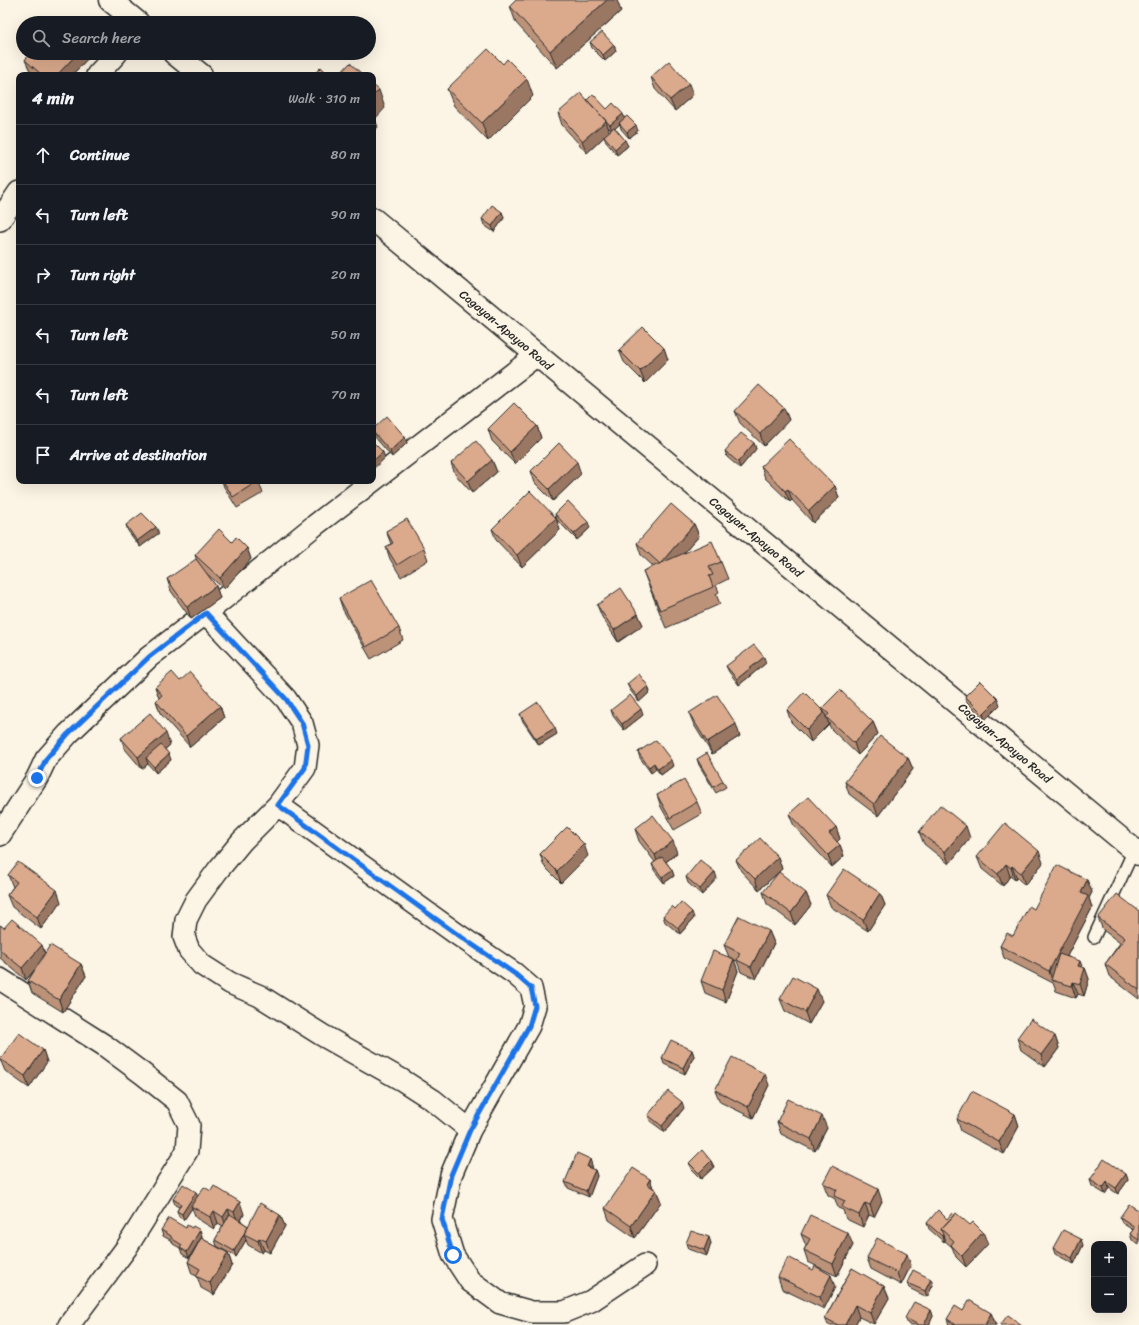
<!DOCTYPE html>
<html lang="en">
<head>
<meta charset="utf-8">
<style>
  body { margin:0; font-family:Sriracha,sans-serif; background:#20242c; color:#f1f3f6 }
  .controls { position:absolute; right:12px; bottom:12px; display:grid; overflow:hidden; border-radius:8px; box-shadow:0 4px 16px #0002 }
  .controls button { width:36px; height:36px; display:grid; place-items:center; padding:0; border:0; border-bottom:1px solid #363941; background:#171b24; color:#f1f3f6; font:20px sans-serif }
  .stop { position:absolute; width:12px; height:12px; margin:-9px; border:3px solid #1a73e8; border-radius:50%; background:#fff }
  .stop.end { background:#1a73e8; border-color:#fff; box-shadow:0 1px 4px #0008 }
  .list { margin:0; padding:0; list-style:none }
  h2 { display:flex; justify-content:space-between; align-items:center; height:52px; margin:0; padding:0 16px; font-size:17px }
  h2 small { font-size:13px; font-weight:400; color:#9ea1a6 }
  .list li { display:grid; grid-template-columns:26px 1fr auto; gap:12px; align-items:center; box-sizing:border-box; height:60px; padding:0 16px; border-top:1px solid #363941 }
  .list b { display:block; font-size:15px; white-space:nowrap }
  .list em { font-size:13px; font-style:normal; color:#9ea1a6 }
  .icon { flex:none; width:22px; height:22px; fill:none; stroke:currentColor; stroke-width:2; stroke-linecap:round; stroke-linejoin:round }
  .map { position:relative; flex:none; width:1139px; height:1325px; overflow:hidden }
  .search { position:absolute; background:#171b24; box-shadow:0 4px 16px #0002; left:16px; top:16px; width:360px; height:44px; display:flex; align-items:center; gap:10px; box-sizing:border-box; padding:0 14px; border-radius:22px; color:#9ea1a6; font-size:15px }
  .panel { position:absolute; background:#171b24; box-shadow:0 4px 16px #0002; left:16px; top:72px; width:360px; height:412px; border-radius:8px }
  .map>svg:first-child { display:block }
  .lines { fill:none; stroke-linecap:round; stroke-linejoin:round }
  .lane-casing { stroke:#2b2b2b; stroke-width:14 }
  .street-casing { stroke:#2b2b2b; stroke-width:24 }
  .secondary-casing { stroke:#2b2b2b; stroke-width:25 }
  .lane { stroke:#fcf5e5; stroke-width:11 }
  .street { stroke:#fcf5e5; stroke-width:21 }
  .secondary { stroke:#fcf5e5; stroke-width:22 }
  .wall { fill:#bc9279; stroke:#2b2b2b; fill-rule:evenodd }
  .shaded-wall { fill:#997763; stroke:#2b2b2b }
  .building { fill:#dbaa8d; stroke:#2b2b2b }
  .route { stroke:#1a73e8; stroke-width:5 }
  .labels { text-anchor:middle; stroke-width:3.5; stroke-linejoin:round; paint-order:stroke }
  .street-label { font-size:12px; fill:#2b2b2b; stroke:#fcf5e5 }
</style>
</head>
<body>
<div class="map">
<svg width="1139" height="1325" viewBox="0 0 1139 1325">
  <rect width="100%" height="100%" fill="#fcf5e5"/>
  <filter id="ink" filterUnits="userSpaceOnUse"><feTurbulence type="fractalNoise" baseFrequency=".025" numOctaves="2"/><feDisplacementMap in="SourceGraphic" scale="8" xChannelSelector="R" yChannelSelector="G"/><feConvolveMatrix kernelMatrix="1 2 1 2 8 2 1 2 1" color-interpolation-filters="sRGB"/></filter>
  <g filter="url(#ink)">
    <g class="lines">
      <g class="lane-casing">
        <path id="lane" d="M1094 937 1134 850"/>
      </g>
      <g class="street-casing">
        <path id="street" d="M97 75 117 53
          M0 220 19 192
          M206 613 286 699 302 723 308 745 305 768 278 805 454 932 515 974 531 988 535 1006 529 1026 470 1130 451 1175 442 1219 453 1255 470 1281 500 1303 532 1312H564L591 1301 645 1265
          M278 805 242 841 218 870 196 900 186 920 184 937 189 950 202 965 230 983 260 996 322 1035 402 1080 433 1100 470 1130
          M0 835 37 778 46 759 68 734 149 657 206 613 314 526 537 355
          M0 979 104 1045 143 1074 177 1101 189 1125 187 1151 127 1247 69 1325"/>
      </g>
      <g class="secondary-casing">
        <path id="secondary" d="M110 0 138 23
          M174 53 201 75
          M373 219 1139 854"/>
      </g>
      <use href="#lane" class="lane"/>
      <use href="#street" class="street"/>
      <use href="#secondary" class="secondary"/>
    </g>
    <path class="wall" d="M510 6 621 11 557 68 516 23Z
      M590 42 614 45 616 51 605 61 592 48Z
      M31 53H88L89 57 72 75H33L30 71 25 60Z
      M651 77 693 95 675 111 655 89Z
      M447 89 533 96 488 141 454 106Z
      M587 100 625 118 638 131 629 138 621 129 620 124 615 128 628 146 617 155 606 142 604 137 587 153 562 125 558 113ZM607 126 611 130 609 131Z
      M502 212 504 218 494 232 484 225 482 219Z
      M664 348 668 360 645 383 624 362 619 350Z
      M784 408 789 420 764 446 740 423 735 411Z
      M537 426 541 438 515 464 492 441 488 429Z
      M373 429 405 437 407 443 392 457 374 436 373 434Z
      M754 443 756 449 740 468 727 457 725 451Z
      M492 460 497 472 472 493 455 474 451 463Z
      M761 466 835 486 839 498 813 523 792 500 790 502 765 478Z
      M531 471 581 474 553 501 535 483Z
      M222 481H258L263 493 237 508 224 487Z
      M555 514 590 528 577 540 557 520Z
      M556 518 560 530 522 567 496 540 492 529Z
      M694 524 699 536 683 554 721 562 728 579 716 585 719 592 716 594 720 604 666 628 650 589 643 571 654 567 641 555 637 543Z
      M126 525 159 533 140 547 128 531Z
      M386 531 424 548 428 560 401 577 390 559 386 547 391 544Z
      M232 542 247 548 251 559 224 589 206 573 216 586 220 598 191 619 171 591 167 579 197 561 195 555Z
      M339 598 399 628 403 640 371 659 343 610Z
      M597 605 638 614 643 625 618 642 602 617Z
      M766 663 739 685 729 672 726 666Z
      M180 681 220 706 224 718 190 747 160 713 156 701 159 698 155 687Z
      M627 684 648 686 650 692 639 702 630 690Z
      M965 696 1000 705 985 720 967 702Z
      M822 708 873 722 878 734 858 755 831 729 827 720 829 724 811 742 791 722 787 710 824 712Z
      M611 710 643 715 624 730 613 716Z
      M689 713 740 736 712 754 694 725Z
      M520 714 557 734 539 745 522 720Z
      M121 738 170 745 165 749 171 760 156 773 148 764 142 769 125 749Z
      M638 752 673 766 661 775 656 769 651 773 640 758Z
      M908 758 913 769 878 816 849 794 845 782Z
      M697 759 723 781 726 787 716 793 699 765Z
      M657 795 697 802 702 814 674 830 661 807Z
      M789 814 836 827 840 839 837 842 840 845 844 856 832 867 794 826Z
      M635 829 677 853 666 862 672 870 674 876 664 883 654 870 652 864 655 862 639 841Z
      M919 832 970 838 949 864 924 844Z
      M540 854 588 856 561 883 544 866Z
      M778 857 782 869 759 890 741 871 736 860Z
      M977 857 1043 863 1025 885 1017 878 1015 880 1010 876 1003 886 982 869Z
      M8 875 61 902 41 929 12 907 7 895 13 887Z
      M686 877 717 878 702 895 688 883Z
      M1087 880 1092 892 1089 898 1092 908 1067 956 1082 967 1085 968 1089 979 1084 996 1078 994 1076 998 1056 991 1053 983 1004 958 1000 946 1013 936 1034 909Z
      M763 892 806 893 811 905 795 925 767 904Z
      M880 893 885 905 868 931 831 907 826 895Z
      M675 909 694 918 680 934 665 922 663 916Z
      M1139 911V999L1109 976 1105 964 1120 943 1103 930 1098 918Z
      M0 925 4 928 45 953 81 964 86 976 63 1012 32 993 28 981 35 970 26 980 0 958Z
      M769 931 774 943 756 979 741 972 737 961 734 960 738 971 726 1002 705 993 701 981 729 957 724 945Z
      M780 999 822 1001 809 1024 785 1011Z
      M1055 1036 1059 1048 1045 1067 1021 1050 1017 1038Z
      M43 1050 47 1062 29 1088 5 1071 0 1059Z
      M692 1050 694 1056 685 1074 664 1064 662 1058Z
      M769 1085 753 1118 720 1102 715 1090Z
      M684 1108 665 1132 650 1121 648 1115Z
      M1015 1114 1019 1126 1004 1154 961 1131 957 1119Z
      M777 1122 827 1128 815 1151 781 1134Z
      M711 1161 714 1167 701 1179 691 1169 689 1163Z
      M592 1165 591 1169 595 1170 597 1176 589 1197 568 1188 565 1182Z
      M1126 1174 1128 1180 1118 1194 1109 1188 1105 1194 1092 1186 1090 1180Z
      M650 1179 653 1188 656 1190 661 1202 635 1238 609 1220 605 1208Z
      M823 1183 882 1201 874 1217 869 1215 863 1227 846 1219 843 1210 838 1208 835 1199 828 1195Z
      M196 1192 197 1196 244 1214 241 1221 248 1226 280 1215 285 1226 270 1253 264 1250 262 1253 248 1245 246 1240 236 1257 217 1246 215 1240 223 1226 218 1223 214 1229 196 1218 192 1208 184 1220 179 1217 177 1211 179 1207 175 1205 173 1199Z
      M1139 1211V1245L1132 1240 1130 1234 1133 1230 1122 1223 1120 1217Z
      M947 1219 988 1244 966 1267 956 1257 952 1247 945 1241 944 1242 929 1229 927 1223Z
      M186 1228H192L200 1230 202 1236 201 1238 228 1253 232 1265 214 1295 201 1288 197 1276 192 1274 188 1262 199 1242 189 1258 182 1254 180 1248 173 1244 172 1241 163 1236 161 1230Z
      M801 1234 853 1245 837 1276 808 1262 804 1250 806 1246Z
      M686 1243H711L707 1256 688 1249Z
      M1083 1245 1074 1264 1055 1254 1053 1248Z
      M867 1258 911 1265 901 1285 871 1269Z
      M852 1268 889 1298 874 1324 859 1317 855 1325H828L825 1318Z
      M778 1277 835 1287 824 1309 782 1289Z
      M907 1283 933 1285 927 1297 909 1288Z
      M931 1310 933 1316 929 1325H909L908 1324 905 1318Z
      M963 1311 991 1313 996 1325H949L947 1319Z"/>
    <path class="shaded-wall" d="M607 0H617L621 11 557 68 550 51Z
      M614 45 616 51 605 61 603 55Z
      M78 53H88L89 57 72 75H57Z
      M527 79 533 96 488 141 482 123Z
      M689 84 693 95 675 111 670 100Z
      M379 90 385 108 375 119 378 127 373 132V96Z
      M623 114 625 120 619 123 620 124 612 131 610 125Z
      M606 121 610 133 604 136V137L587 153 582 141Z
      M636 125 638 131 629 138 627 132Z
      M625 140 628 146 617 155 615 149Z
      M502 212 504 218 494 232 492 226Z
      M664 348 668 360 645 383 640 371Z
      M784 408 789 420 764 446 760 434Z
      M537 426 541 438 515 464 510 452Z
      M405 437 407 443 392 457 390 451Z
      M754 443 756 449 740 468 738 462Z
      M383 452 385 458 373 469V461Z
      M492 460 497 472 472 493 468 481Z
      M577 462 581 474 553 501 549 489Z
      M835 486 839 498 813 523 809 511Z
      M788 489 792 500 790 502 785 491Z
      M556 518 560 530 522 567 517 555Z
      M588 522 590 528 577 540 574 534Z
      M694 524 699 536 664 575 660 564Z
      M156 527 159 533 140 547 137 541Z
      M247 548 251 559 224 589 220 578Z
      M216 586 220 598 191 619 187 607Z
      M638 614 643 625 618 642 614 630Z
      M764 657 766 663 739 685 737 679Z
      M648 686 650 692 639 702 637 696Z
      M998 699 1000 705 985 720 983 714Z
      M220 706 224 718 190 747 186 736Z
      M641 709 643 715 624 730 622 724Z
      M824 712 829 724 811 742 807 730Z
      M873 722 878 734 858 755 854 743Z
      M736 724 740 736 712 754 707 742Z
      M555 728 557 734 539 745 536 739Z
      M166 733 170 745 150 762 146 758 148 764 142 769 138 757Z
      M169 754 171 760 156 773 154 767Z
      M908 758 913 769 878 816 874 804Z
      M671 760 673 766 661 775 658 769Z
      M654 763 656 769 651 773 649 767Z
      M966 826 970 838 949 864 945 852Z
      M836 827 840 839 834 845 829 833Z
      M673 841 677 853 659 867 655 855Z
      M584 844 588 856 561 883 557 871Z
      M840 845 844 856 832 867 828 855Z
      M1039 851 1043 863 1025 885 1021 873Z
      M778 857 782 869 759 890 755 879Z
      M1006 864 1010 876 1003 886 998 874Z
      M1012 866 1017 878 1015 880 1011 868Z
      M672 870 674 876 664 883 662 877Z
      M715 872 717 878 702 895 700 889Z
      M1087 880 1092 892 1089 898 1092 908 1054 981 1052 980 1049 971 1081 893Z
      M57 890 61 902 41 929 37 917Z
      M806 893 811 905 795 925 791 913Z
      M880 893 885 905 868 931 863 920Z
      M692 912 694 918 680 934 678 928Z
      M769 931 774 943 756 979 751 967Z
      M42 945 46 956 26 980 22 968Z
      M734 959 738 971 726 1002 722 990Z
      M1080 961 1084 971 1085 968 1089 979 1084 996 1080 984 1078 966Z
      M81 964 86 976 63 1012 59 1000Z
      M1073 982 1078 994 1076 998 1072 986Z
      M817 989 822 1001 809 1024 805 1012Z
      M1055 1036 1059 1048 1045 1067 1041 1055Z
      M43 1050 47 1062 29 1088 25 1076Z
      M692 1050 694 1056 685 1074 683 1068Z
      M765 1074 769 1085 753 1118 748 1107Z
      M682 1102 684 1108 665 1132 662 1126Z
      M1015 1114 1019 1126 1004 1154 999 1142Z
      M822 1116 827 1128 815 1151 811 1139Z
      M590 1159 592 1165 589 1173 587 1167Z
      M711 1161 714 1167 701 1179 699 1173Z
      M595 1170 597 1176 589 1197 586 1191Z
      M1126 1174 1128 1180 1118 1194 1116 1188Z
      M650 1179 654 1191 647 1184Z
      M1107 1182 1109 1188 1105 1194 1103 1188Z
      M878 1189 882 1201 874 1217 870 1205Z
      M656 1190 661 1202 635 1238 631 1226Z
      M196 1192 198 1198 191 1206 192 1208 184 1220 182 1214Z
      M240 1202 244 1214 239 1224 234 1212Z
      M865 1203 869 1215 863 1227 859 1215Z
      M228 1209 232 1220 227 1229 223 1217Z
      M214 1211 218 1223 214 1229 210 1217Z
      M280 1215 285 1226 270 1253 266 1241Z
      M200 1230 202 1236 189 1258 187 1252Z
      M983 1232 988 1244 966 1267 962 1256Z
      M848 1233 853 1245 837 1276 833 1264Z
      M244 1234 246 1240 236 1257 234 1251Z
      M943 1235 945 1241 944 1242 942 1236Z
      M709 1237 711 1243 707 1256 704 1250Z
      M259 1238 264 1250 262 1253 258 1241Z
      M1081 1239 1083 1245 1074 1264 1072 1258Z
      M228 1253 232 1265 214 1295 210 1283Z
      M907 1254 911 1265 901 1285 897 1273Z
      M831 1275 835 1287 824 1309 820 1297Z
      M931 1279 933 1285 927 1297 925 1291Z
      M884 1286 889 1298 874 1324 870 1313Z
      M855 1305 859 1317 855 1325H845Z
      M931 1310 933 1316 929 1325H924Z
      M991 1313 996 1325H985Z"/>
    <path class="building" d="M516 0H607L550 51 510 6Z
      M602 32 614 45 603 55 590 42Z
      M488 49 503 64 507 59 527 79 482 123 447 89Z
      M31 53H78L57 75H42L25 60Z
      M669 61 689 84 670 100 651 77Z
      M350 63 363 75H339Z
      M321 67 329 75H313Z
      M373 85 379 90 373 96Z
      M581 93 606 121 582 141 558 113Z
      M593 94 607 109 613 103 623 114 610 125 587 100Z
      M627 116 636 125 627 132 619 123Z
      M614 127 625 140 615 149 604 136Z
      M492 205 502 212 492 226 482 219Z
      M643 327 664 348 640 371 619 350Z
      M759 385 784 408 760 434 735 411Z
      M514 403 537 426 510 452 488 429Z
      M387 416 405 437 390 451 373 432V429Z
      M741 433 754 443 738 462 725 451Z
      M789 439 835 486 809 511 788 489 785 491 761 466Z
      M476 441 492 460 468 481 451 463Z
      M373 442 383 452 373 461Z
      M559 443 577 462 549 489 531 471Z
      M223 481H258L233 497Z
      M530 491 556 518 517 555 492 529Z
      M568 501 588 522 574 534 555 514Z
      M671 504 694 524 660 564 637 543Z
      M142 513 156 527 137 541 126 525Z
      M407 519 424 548 397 565 386 547 393 543 386 531Z
      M219 529 232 542 236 537 247 548 220 578 195 555Z
      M712 541 721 562 709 567 713 575 709 576 713 587 660 610 643 571Z
      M196 559 216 586 187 607 167 579Z
      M371 580 399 628 366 647 339 598Z
      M621 588 638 614 614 630 597 605Z
      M754 645 764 657 737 679 726 666Z
      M172 672 180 681 190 672 220 706 186 736 156 701 162 695 155 687Z
      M639 674 648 686 637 696 627 684Z
      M980 681 998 699 983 714 965 696Z
      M840 690 873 722 854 743 826 717 829 714 822 708Z
      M804 692 824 712 807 730 787 710Z
      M630 695 641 709 622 724 611 710Z
      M717 695 736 724 707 742 689 713Z
      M538 702 555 728 536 739 520 714Z
      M150 713 166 733 138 757 121 738Z
      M880 736 908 758 874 804 845 782Z
      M656 740 671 760 658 769 654 763 649 767 638 752Z
      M161 745 169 754 154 767 146 758Z
      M707 753 723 781 714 787 697 759Z
      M684 780 697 802 670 818 657 795Z
      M808 797 836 827 829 833 840 845 828 855 789 814Z
      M940 805 966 826 945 852 919 832Z
      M653 815 673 841 655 855 635 829Z
      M1005 823 1039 851 1021 873 1012 866 1011 868 1006 864 998 874 977 857Z
      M567 827 584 844 557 871 540 854Z
      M760 838 778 857 755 879 736 860Z
      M662 857 672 870 662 877 652 864Z
      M700 860 715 872 700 889 686 877Z
      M18 862 57 890 37 917 7 895 17 882 8 875Z
      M1057 865 1087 880 1081 893 1088 896 1049 971 1000 946 1007 933 1013 936 1029 906 1034 909Z
      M844 869 880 893 863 920 826 895Z
      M779 872 806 893 791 913 763 892Z
      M1117 894 1139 911V990L1105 964 1125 938 1098 918Z
      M681 902 692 912 678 928 663 916 672 906 675 909Z
      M739 916 769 931 751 967 737 960 740 953 724 945Z
      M12 919 42 945 22 968 0 950V925L4 928Z
      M50 945 81 964 59 1000 28 981Z
      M713 951 734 959 722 990 701 981Z
      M1059 954 1080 961 1078 966 1085 968 1080 984 1073 982 1072 986 1051 980Z
      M793 976 817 989 805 1012 780 999Z
      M1031 1019 1055 1036 1041 1055 1017 1038Z
      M19 1033 43 1050 25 1076 0 1059Z
      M671 1040 692 1050 683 1068 662 1058Z
      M732 1057 765 1074 748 1107 715 1090Z
      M668 1091 682 1102 662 1126 648 1115Z
      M972 1091 1015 1114 999 1142 957 1119Z
      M788 1099 822 1116 811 1139 777 1122Z
      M702 1150 711 1161 699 1173 689 1163Z
      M577 1153 590 1159 587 1167 595 1170 586 1191 565 1182Z
      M1104 1159 1126 1174 1116 1188 1107 1182 1103 1188 1090 1180Z
      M832 1166 878 1189 870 1205 865 1203 859 1215 842 1207 845 1201 834 1196 837 1190 823 1183Z
      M633 1168 650 1179 647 1184 656 1190 631 1226 605 1208Z
      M183 1184 196 1192 182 1214 177 1211 181 1204 173 1199Z
      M214 1186 240 1202 234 1212 228 1209 223 1217 214 1211 210 1217 191 1206 204 1187 211 1191Z
      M260 1203 280 1215 266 1241 259 1238 258 1241 244 1234Z
      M1129 1204 1139 1211V1240L1130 1234 1135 1227 1120 1217Z
      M938 1210 947 1219 952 1213 954 1215 941 1229 943 1235 942 1236 927 1223Z
      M956 1213 970 1225 973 1222 983 1232 962 1256 951 1245 954 1241 941 1229Z
      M230 1214 248 1226 244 1234 234 1251 215 1240Z
      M810 1215 848 1233 833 1264 804 1250 810 1239 801 1234Z
      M169 1218 186 1228 187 1225 192 1228 193 1226 200 1230 187 1252 180 1248 182 1245 171 1238V1236L161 1230Z
      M1063 1230 1081 1239 1072 1258 1053 1248Z
      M691 1231 709 1237 704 1250 686 1243Z
      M201 1238 228 1253 210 1283 196 1276 200 1269 188 1262Z
      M877 1238 907 1254 897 1273 867 1258Z
      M788 1257 813 1270 815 1266 831 1275 820 1297 778 1277Z
      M852 1268 884 1286 870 1313 855 1305 845 1325H838L825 1318Z
      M913 1270 931 1279 925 1291 907 1283Z
      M969 1300 991 1313 985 1325H955V1324L947 1319 955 1306 963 1311Z
      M914 1302 931 1310 924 1325H919L905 1318Z
      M1008 1315 1022 1325H1000Z"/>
  </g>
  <g class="lines" filter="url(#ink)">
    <path class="route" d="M37 778 46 759 68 734 149 657 206 613 286 699 302 723 308 745 305 768 278 805 454 932 515 974 531 988 535 1006 529 1026 470 1130 451 1175 442 1219 453 1255"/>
  </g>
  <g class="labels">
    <g class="street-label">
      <text transform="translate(506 330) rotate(40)" y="4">Cagayan-Apayao Road</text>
      <text transform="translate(756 537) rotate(40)" y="4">Cagayan-Apayao Road</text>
      <text transform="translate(1005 743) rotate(40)" y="4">Cagayan-Apayao Road</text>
    </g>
  </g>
</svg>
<div class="controls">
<button>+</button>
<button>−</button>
</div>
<div class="stop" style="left:453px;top:1255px"></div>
<div class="stop end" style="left:37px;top:778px"></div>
<div class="search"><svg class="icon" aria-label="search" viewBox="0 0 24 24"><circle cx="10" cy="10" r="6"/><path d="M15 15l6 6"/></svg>Search here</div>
<section class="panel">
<h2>4 min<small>Walk · 310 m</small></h2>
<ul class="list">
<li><svg class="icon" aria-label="ahead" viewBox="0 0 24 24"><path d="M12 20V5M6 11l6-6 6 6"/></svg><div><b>Continue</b></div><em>80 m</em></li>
<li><svg class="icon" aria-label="left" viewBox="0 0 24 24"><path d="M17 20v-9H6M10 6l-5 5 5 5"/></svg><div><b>Turn left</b></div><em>90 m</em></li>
<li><svg class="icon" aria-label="right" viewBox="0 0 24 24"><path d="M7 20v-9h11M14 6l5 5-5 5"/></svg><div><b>Turn right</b></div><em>20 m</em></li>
<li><svg class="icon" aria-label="left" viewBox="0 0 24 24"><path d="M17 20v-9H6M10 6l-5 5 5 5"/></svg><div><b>Turn left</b></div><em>50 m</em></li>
<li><svg class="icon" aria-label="left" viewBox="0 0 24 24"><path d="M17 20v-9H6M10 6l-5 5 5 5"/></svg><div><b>Turn left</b></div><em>70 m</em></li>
<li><svg class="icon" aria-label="arrive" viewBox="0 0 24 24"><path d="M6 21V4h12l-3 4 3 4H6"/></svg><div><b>Arrive at destination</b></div></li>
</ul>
</section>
</div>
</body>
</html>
